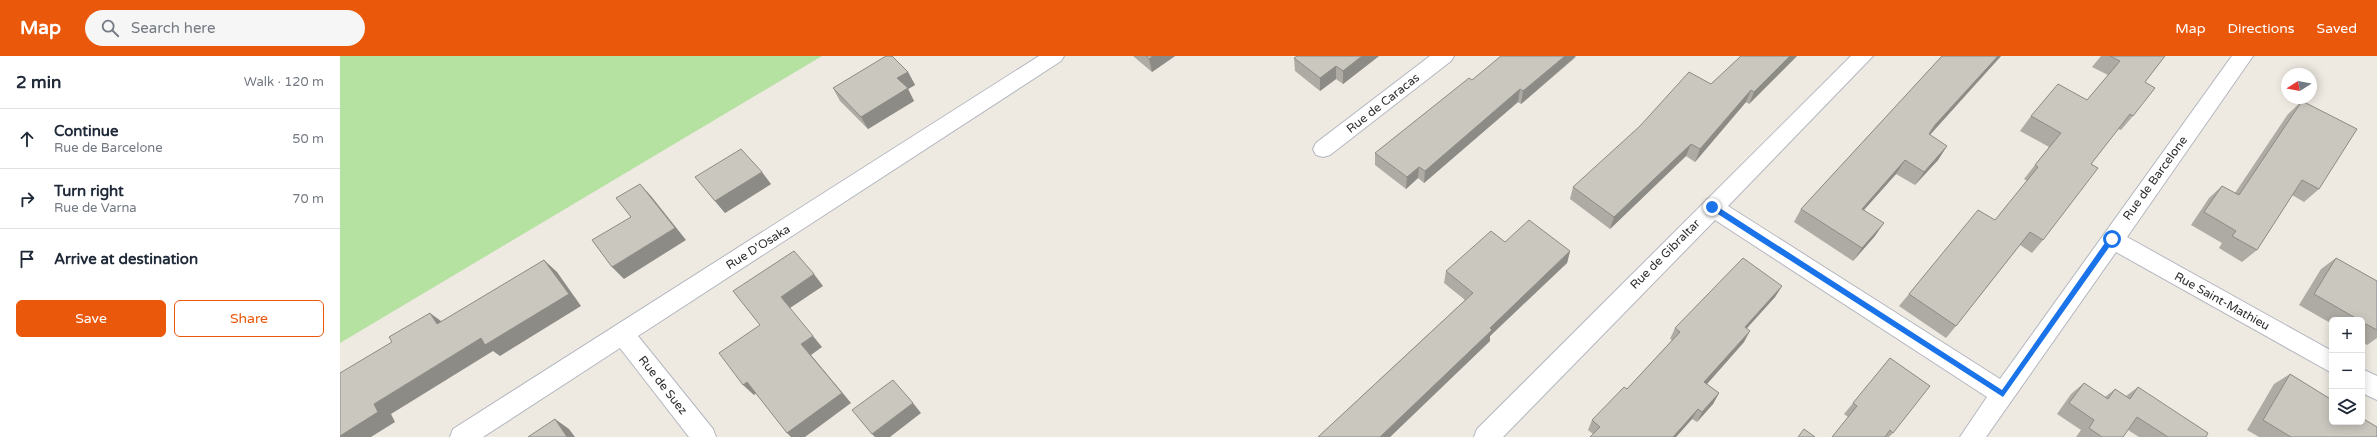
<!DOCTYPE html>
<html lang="en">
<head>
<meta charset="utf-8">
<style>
  body { margin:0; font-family:"Varela Round",sans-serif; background:#f6f6f7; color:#1f2937 }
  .controls { position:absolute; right:12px; bottom:12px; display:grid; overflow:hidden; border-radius:6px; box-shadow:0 2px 10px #0003 }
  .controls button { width:36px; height:36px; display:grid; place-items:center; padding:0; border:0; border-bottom:1px solid #e0e1e3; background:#fff; color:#1f2937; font:20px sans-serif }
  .compass { position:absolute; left:1941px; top:12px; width:36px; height:36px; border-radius:50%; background:#fff; box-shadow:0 2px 10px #0003; rotate:259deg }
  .stop { position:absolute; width:12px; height:12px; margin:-9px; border:3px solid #1a73e8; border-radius:50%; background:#fff }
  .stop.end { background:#1a73e8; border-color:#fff; box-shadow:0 1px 4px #0008 }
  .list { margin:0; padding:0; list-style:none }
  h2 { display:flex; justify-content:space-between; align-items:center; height:52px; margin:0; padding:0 16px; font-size:17px }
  h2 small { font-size:13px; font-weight:400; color:#747a83 }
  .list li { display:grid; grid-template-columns:26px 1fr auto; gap:12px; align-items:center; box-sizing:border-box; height:60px; padding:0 16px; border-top:1px solid #e0e1e3 }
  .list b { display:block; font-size:15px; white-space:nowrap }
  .list p { margin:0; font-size:13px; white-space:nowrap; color:#747a83 }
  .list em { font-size:13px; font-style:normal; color:#747a83 }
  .actions { display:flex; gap:8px; padding:12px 16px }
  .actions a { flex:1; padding:9px 0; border:1px solid #ea580c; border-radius:6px; text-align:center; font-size:14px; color:#ea580c }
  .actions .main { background:#ea580c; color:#fff }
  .icon { flex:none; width:22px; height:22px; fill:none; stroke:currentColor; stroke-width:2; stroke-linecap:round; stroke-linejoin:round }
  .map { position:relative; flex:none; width:2037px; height:381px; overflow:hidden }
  header { display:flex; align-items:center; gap:24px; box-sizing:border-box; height:56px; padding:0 20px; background:#ea580c; color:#fff }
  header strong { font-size:19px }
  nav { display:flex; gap:22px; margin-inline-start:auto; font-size:14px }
  .search { width:280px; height:36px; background:#f6f6f7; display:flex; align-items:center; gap:10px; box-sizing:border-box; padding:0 14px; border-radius:22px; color:#747a83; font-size:15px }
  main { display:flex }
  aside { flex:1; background:#fff }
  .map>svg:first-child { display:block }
  .green { fill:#b5e1a1 }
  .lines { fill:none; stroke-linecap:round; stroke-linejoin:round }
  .street-casing { stroke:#b4b7c0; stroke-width:2 }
  .street { fill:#fff; fill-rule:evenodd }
  .wall { fill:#aeaba4 }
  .shaded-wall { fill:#8d8b86 }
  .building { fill:#cac7bf; stroke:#8d8b86 }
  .route { fill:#1a73e8 }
  .labels { text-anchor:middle; stroke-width:3.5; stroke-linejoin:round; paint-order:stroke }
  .street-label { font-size:12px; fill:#2e2e2e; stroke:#fff }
</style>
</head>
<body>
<header>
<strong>Map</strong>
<div class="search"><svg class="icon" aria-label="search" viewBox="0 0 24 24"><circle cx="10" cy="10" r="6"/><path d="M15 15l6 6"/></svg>Search here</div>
<nav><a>Map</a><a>Directions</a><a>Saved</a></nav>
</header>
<main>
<aside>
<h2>2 min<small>Walk · 120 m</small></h2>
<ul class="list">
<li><svg class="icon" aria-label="ahead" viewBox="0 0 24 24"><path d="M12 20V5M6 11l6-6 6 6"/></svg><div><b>Continue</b><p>Rue de Barcelone</p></div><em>50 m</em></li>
<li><svg class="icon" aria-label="right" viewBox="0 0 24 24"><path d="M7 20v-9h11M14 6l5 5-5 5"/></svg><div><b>Turn right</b><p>Rue de Varna</p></div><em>70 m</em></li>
<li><svg class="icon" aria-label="arrive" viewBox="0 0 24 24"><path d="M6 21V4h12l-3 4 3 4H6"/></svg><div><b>Arrive at destination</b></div></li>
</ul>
<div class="actions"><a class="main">Save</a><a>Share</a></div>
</aside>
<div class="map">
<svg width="2037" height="381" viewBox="0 0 2037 381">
  <rect width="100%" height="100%" fill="#eee9e1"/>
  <path class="green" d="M0 0H482L0 287Z"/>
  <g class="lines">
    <g class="street-casing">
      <path id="street" d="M699 0H724L721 5 298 280 373 373 376 381H349L280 292 143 381H110L113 373Z
        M1090 0H1114L1111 5 990 99 983 101 976 99 973 93 976 87Z
        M1511 0H1533L1388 150 1660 323 1892 0H1913L1787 181 1992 295V317L1776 196 1646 381H1620L1647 341 1375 164 1163 381H1134L1137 373Z
        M2022 313 2037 320V344L2022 337Z"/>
    </g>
    <use href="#street" class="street"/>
  </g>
  <path class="wall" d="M793 0H835L812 16Z
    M1039 0 1003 28 996 23 980 35 955 15 954 2Z
    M1400 0H1457L1409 48 1406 46 1355 106 1346 100 1270 173 1230 143 1233 131 1371 28 1399 2Z
    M1602 0H1661L1590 79 1607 90 1598 104 1575 129 1556 118 1524 154 1535 180 1513 205 1454 166 1461 153Z
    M1761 0H1825L1805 26 1793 60 1781 74 1778 73 1751 108 1703 184 1692 197 1680 189 1616 270 1606 282 1559 250 1569 238 1655 164 1687 125 1684 123 1709 91 1680 75 1691 60 1747 44 1768 19 1752 11Z
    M1236 1 1181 48 1178 46 1084 127 1078 122 1066 133 1035 109V97L1132 24Z
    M568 16 575 29 568 33 574 45 528 73 500 45 493 32Z
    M1962 45 1979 133 1964 146 1952 139 1917 194 1902 206 1879 192 1882 187 1851 169 1869 142 1882 130 1895 137 1948 58Z
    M355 121 431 128 385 157Z
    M1165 186 1230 195 1227 207 1150 280V285L1050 381H978L1125 244 1104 227 1106 215Z
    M1996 202 2037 225V282L2027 289 2022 286V264H1992V268L1959 249 1981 213Z
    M1442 230 1435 241 1407 272 1404 286 1367 328 1379 337 1373 348 1357 366 1352 363 1336 381H1250L1253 378 1248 374 1252 364 1287 333 1332 284 1330 283 1335 272Z
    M1550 302 1553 377 1549 381H1492L1508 361 1504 358Z
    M1950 318 2037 381H1919L1907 374 1934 328Z
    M1744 327 1765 341 1775 333 1786 340 1798 331 1866 381H1799L1788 374 1783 381H1736L1741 374 1717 358 1731 338Z"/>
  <path class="shaded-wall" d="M813 0H835L812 16 809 3Z
    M1022 0H1039L1003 28V15Z
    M1225 0H1236L1181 48 1183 35Z
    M1450 0H1457L1409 48 1414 36Z
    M1658 0H1661L1586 83 1595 69Z
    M996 10V23L980 35V22Z
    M568 16 575 29 568 33 574 45 528 73 521 61 557 22Z
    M1180 33 1178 46 1084 127 1085 115Z
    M1411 34 1406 46 1355 106 1360 93Z
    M1351 88 1346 100 1270 173 1274 161Z
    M1607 90 1598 104 1575 129 1584 116Z
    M1565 104 1556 118 1513 166 1522 153Z
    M1079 111 1078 122 1066 133 1067 121Z
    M422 116 431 128 385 157 375 145Z
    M300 128 311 140 346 184 284 223 272 211 335 172Z
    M1544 167 1535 180 1513 205 1522 192Z
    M1230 195 1227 207 1150 280V285L1050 381H1040L1150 272Z
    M204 204 217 216 241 250 160 300 153 295 51 358 55 366 31 381H0V380L34 348 141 282Z
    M474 218 483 230 450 252 441 241Z
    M1442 230 1435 241 1398 282 1405 271Z
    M90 257 105 268H97Z
    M1410 275 1404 286 1359 337 1364 326Z
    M473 280 482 291 471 299 511 347 465 381H451L447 377 461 288Z
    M407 326 418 336 414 339 403 329Z
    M1379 337 1373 348 1357 366 1362 356Z
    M573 347 581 357 550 381H535L532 378Z
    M1358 353 1352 363 1336 381H1333Z
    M215 363 229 373 235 381H227Z"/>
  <path class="building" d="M546 0H552L568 16 557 22 568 32 521 61 493 32Z
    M806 0H813L809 3Z
    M957 0H1022L1003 15 996 10 980 22 954 2Z
    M1161 0H1225L1183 35 1180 33 1085 115 1079 111 1067 121 1035 97 1129 22 1132 24Z
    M1401 0H1450L1414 36 1411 34 1360 93 1351 88 1274 161 1233 131 1300 70 1349 16 1371 28Z
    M1602 0H1658L1595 69 1589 78 1607 90 1584 116 1565 104 1522 153 1544 167 1522 192 1461 153Z
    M1770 0H1825L1805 26 1815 32 1793 60 1790 58 1751 108 1758 112 1703 184 1690 176 1616 270 1569 238 1638 154 1655 164 1698 111 1695 109 1721 77 1691 60 1718 28 1747 44 1780 5Z
    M1962 45 2017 73 1979 133 1962 124 1917 194 1892 180 1896 175 1864 156 1882 130 1899 139Z
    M401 93 422 116 375 145 355 121Z
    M300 128 335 172 272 211 252 184 291 161 276 142Z
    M1189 164 1230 195 1150 272 1152 274 1040 381H978L1133 237 1106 215 1151 175 1165 186Z
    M454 195 474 218 441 241 473 280 461 288 502 337 447 377 407 326 403 329 379 297 420 269 393 235Z
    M1403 202 1442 230 1405 271 1410 275 1364 326 1379 337 1362 356 1358 353 1333 381H1250L1260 371 1252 364 1284 331 1287 333 1340 276 1335 272Z
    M1996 202 2037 225V274L2022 266V264H2019L1974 238Z
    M204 204 229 238 145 289 141 282 34 348 38 356 0 380V317L52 286 49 281 90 257 97 268Z
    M1550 302 1590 330 1553 377 1550 374 1545 381H1492L1517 350 1513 347Z
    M1950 318 1992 344V366H2022V362L2037 371V381H1951L1923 364Z
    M553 324 573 347 532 378 512 354Z
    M1744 327 1768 343 1775 333 1790 343 1798 331 1868 377 1866 381H1828L1797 361 1783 381H1762L1749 372 1754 364 1729 347Z
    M215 363 227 381H188Z
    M1464 373 1475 381H1458Z"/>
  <path class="route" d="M1370 149H1375L1662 334 1769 181 1775 183 1663 341 1370 153Z"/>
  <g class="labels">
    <g class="street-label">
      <text transform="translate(1043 47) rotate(-38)" y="4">Rue de Caracas</text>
      <text transform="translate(1815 122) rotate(-54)" y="4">Rue de Barcelone</text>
      <text transform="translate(418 191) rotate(-32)" y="4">Rue D'Osaka</text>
      <text transform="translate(1325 198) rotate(-45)" y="4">Rue de Gibraltar</text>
      <text transform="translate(1882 245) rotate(29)" y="4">Rue Saint-Mathieu</text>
      <text transform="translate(323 329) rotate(52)" y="4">Rue de Suez</text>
    </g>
  </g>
</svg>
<div class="controls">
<button>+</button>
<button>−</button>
<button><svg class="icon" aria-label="layers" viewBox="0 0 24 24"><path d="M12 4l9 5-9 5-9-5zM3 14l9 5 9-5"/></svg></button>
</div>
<svg class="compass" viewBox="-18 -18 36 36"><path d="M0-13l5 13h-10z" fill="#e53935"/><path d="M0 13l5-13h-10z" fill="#747a83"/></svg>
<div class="stop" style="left:1772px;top:183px"></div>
<div class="stop end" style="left:1372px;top:151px"></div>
</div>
</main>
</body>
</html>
